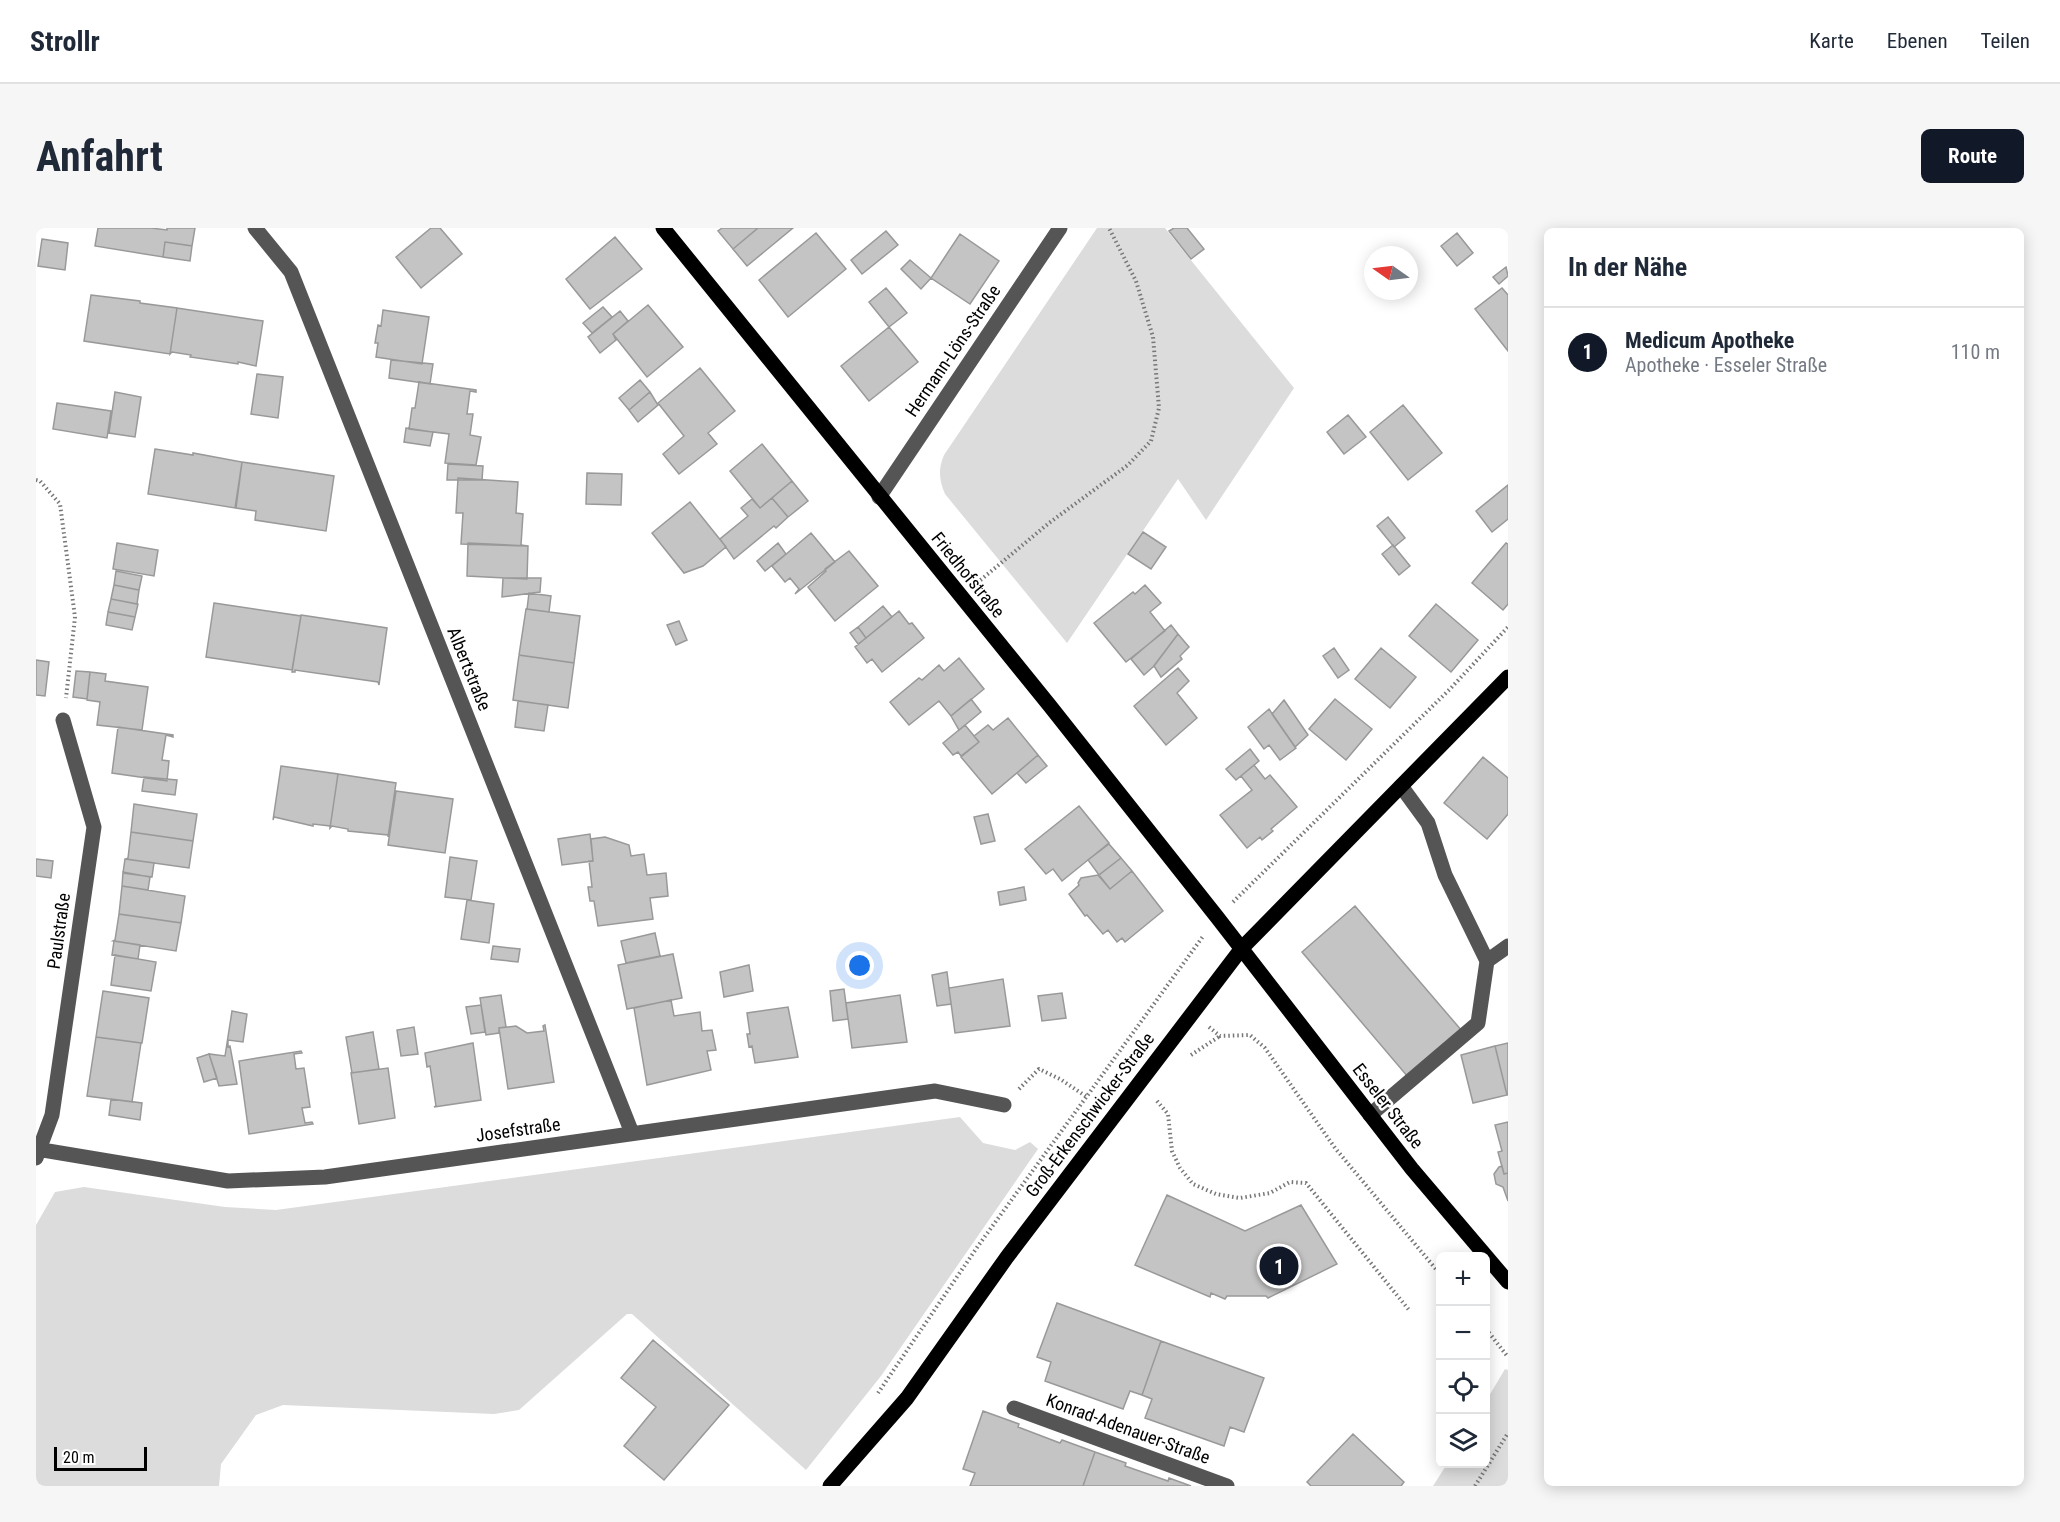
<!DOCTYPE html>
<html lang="de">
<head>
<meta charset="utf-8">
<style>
  body { margin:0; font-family:"Roboto Condensed",sans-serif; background:#f6f6f7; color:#1f2937 }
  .controls { position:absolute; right:18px; bottom:18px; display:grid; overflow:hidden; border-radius:9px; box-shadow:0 3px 15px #0003 }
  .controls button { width:54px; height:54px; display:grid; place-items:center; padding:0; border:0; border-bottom:2px solid #e0e1e3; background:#fff; color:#1f2937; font:30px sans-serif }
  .compass { position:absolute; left:1328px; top:18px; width:54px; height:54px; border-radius:50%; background:#fff; box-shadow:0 3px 15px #0003; rotate:284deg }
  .scale { position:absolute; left:18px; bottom:15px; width:93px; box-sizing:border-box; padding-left:6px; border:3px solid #000; border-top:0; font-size:16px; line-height:21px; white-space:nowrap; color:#000; -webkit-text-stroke:4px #fff; paint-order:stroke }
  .you { position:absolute; left:824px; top:738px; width:21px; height:21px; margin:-15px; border:4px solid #fff; border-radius:50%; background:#1a73e8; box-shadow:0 0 0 9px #1a73e833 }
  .badge { display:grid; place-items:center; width:39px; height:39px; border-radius:50%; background:#111827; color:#fff; font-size:20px; font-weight:700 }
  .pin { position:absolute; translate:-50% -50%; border:3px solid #fff; box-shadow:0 2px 6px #0006 }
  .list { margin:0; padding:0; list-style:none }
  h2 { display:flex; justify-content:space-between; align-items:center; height:78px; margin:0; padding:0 24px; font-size:26px }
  h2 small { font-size:20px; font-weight:400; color:#747a83 }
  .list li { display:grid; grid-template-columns:39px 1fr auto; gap:18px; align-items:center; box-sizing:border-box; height:90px; padding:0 24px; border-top:2px solid #e0e1e3 }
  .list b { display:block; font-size:22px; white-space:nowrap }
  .list p { margin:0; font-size:20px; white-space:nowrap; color:#747a83 }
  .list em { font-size:20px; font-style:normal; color:#747a83 }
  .icon { flex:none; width:33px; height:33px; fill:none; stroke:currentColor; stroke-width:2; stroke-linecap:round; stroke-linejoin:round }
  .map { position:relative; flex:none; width:1472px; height:1258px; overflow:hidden; border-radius:9px }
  header { display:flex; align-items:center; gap:36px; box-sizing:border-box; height:84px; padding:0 30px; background:#fff; border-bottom:2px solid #e0e1e3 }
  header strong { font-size:28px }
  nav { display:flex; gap:33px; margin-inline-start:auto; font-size:21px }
  .intro { display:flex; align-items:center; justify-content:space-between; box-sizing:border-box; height:144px; padding:0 36px }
  h1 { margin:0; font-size:42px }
  .button { padding:15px 27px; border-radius:9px; background:#111827; color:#fff; font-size:21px; font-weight:700 }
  main { display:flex; gap:36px; padding:0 36px }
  aside { flex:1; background:#fff; border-radius:9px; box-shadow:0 3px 15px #0003 }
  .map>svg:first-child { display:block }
  .green { fill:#dcdcdc }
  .building { fill:#c4c4c4; stroke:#999; stroke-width:1.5 }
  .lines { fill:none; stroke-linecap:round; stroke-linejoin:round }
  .path { stroke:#777; stroke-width:4; stroke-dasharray:1.5 3; stroke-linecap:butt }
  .minor { stroke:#555; stroke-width:15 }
  .major { stroke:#000; stroke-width:15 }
  .labels { text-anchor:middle; stroke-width:5; stroke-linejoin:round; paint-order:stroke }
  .street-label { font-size:18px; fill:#000; stroke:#fff }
</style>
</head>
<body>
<header>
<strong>Strollr</strong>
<nav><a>Karte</a><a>Ebenen</a><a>Teilen</a></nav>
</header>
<div class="intro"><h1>Anfahrt</h1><a class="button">Route</a></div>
<main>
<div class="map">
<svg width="1472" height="1258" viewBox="0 0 1472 1258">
  <rect width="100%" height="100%" fill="#fff"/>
  <path class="green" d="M1061 0H1129L1258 160 1170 292 1142 251 1031 415 909 266C903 252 902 241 908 227Z
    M924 889 947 915 979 922 994 914 1002 921 845 1148 770 1242 596 1086H591L483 1182 458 1186 247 1177 220 1187 185 1236 183 1258H2L0 1256V997L19 964 48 959 189 979 240 982Z
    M1469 1141 1472 1142V1258H1397L1411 1236H1450V1173Z"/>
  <path class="building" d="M62 0H115L131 2V0H159L156 18 129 14 127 29 59 18Z
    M395 0H404L426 26 385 60 360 29Z
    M686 0H722L697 21 682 3Z
    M722 0H757L711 38 697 21Z
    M1138 0H1151L1168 21 1155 31 1133 3Z
    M850 3 862 17 826 46 815 32Z
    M780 5 810 41 752 89 723 52Z
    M1421 5 1437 25 1421 38 1405 18Z
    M924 6 963 33 934 76 895 50Z
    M579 9 606 41 554 81 530 51Z
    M6 11 32 15 29 42 2 38Z
    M129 14 156 18 154 33 127 29Z
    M874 32 895 50 885 61 865 41Z
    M1470 39 1472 48 1463 56 1457 49Z
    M850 60 871 85 853 99 833 74Z
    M1466 60 1472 67V123L1439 81Z
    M55 67 104 73V75L141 80 134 126 48 113Z
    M612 77 647 119 611 149 577 106Z
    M567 79 576 89 556 105 547 95Z
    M141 80 227 93 220 138 202 134V136L154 129 155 127 136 124 134 126Z
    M347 82 393 89 386 136 340 129 342 115H339L342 97 345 98Z
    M584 83 592 93 577 106 580 112 564 125 552 109Z
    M853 99 882 134 833 173 805 138Z
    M355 132 397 136 394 156 353 150Z
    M664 140 699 183 672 205 681 216 643 246 627 226 648 208 622 175Z
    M221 146 247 149 242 190 215 186Z
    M604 152 614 164 593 182 583 170Z
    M383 154 440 162V164L434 163 431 186H437L434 207 445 209 440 237 409 235 413 206 373 201 376 180H379Z
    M79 164 105 169 99 209 73 205Z
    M614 164 622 177 602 194 593 182Z
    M21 175 75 183 71 210 17 201Z
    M1367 177 1406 225 1372 252 1334 204Z
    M1312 187 1330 209 1308 226 1291 204Z
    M370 200 397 204 394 218 368 214Z
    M726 216 756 253 724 280 694 243Z
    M119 221 157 227V225L206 234 199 280 112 266Z
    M206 234 298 248 290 303 219 292 220 283 200 280Z
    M412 236 447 238 446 252H411Z
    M551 245 586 246 585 277 550 276Z
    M422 250 482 254 480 285 487 286 485 317 492 318 425 316 427 285H420Z
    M756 253 772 273 752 289 736 270Z
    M1472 257V291L1456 304 1440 283Z
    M736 270 752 289 740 300 738 298 698 331 684 311 712 288 705 280 716 271 724 280Z
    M654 274 690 319 667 338 648 345 616 305Z
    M1352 289 1369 310 1358 319 1341 298Z
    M1107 304 1130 319 1115 341 1092 326Z
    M775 305 799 334 759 366 763 361 754 350 749 354 736 338Z
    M81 315 122 322 118 348 77 341Z
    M432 315 492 318 491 351 431 348Z
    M742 315 750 326 729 343 721 333Z
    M1470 315 1472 316V376L1467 382 1436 355Z
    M1357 317 1374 338 1363 347 1346 326Z
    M813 323 842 358 799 393 772 359 790 343 789 341Z
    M80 343 106 348 103 362 78 357Z
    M467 350H505L504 364 466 369Z
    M78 357 103 362 101 376 75 371Z
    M1109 357 1125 375 1114 384 1129 403 1090 434 1058 395 1097 364 1099 366Z
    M493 365 515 368 513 384 491 381Z
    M75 371 102 376 99 389 72 384Z
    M178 375 265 388 256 442 170 429Z
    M1400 376 1442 412 1415 444 1373 408Z
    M847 378 856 389 830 410 822 399Z
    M490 381 544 388 538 435 483 427Z
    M863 383 873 396 876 395 888 410 846 444 836 431 831 435 819 419Z
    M72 384 99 389 96 402 70 397Z
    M265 387 351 400 343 457 342 454 259 442V444H256Z
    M643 393 651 412 640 417 631 397Z
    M1135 397 1142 406 1117 439 1108 447 1095 431Z
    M822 399 830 410 822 416 814 405Z
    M1142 406 1153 419 1144 428 1146 431 1125 449 1118 438Z
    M1298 420 1313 442 1302 450 1287 428Z
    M1345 420 1380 449 1354 480 1319 451Z
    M483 427 538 435 532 480 477 472Z
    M923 430 948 461 915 488 903 473 873 497 854 474 883 450 886 452 903 437 908 443Z
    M0 432 13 434 9 468 0 467Z
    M1142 440 1153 453 1141 465 1161 490 1130 517 1098 478Z
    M40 443 54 444 51 471 37 469Z
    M54 444 70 446 69 453 112 459 106 502 61 497 64 474 51 472Z
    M935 471 945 484 923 502 915 488Z
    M1299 471 1336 501 1310 532 1273 501Z
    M1248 472 1272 507 1259 519 1236 486Z
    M482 473 512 477 508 503 479 499Z
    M1233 481 1260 520 1244 532 1233 517 1228 521 1212 499Z
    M972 490 1002 527 956 566 925 529 943 514 938 508 952 497 957 502Z
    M929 497 943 514 925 528 922 524 917 527 907 515Z
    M82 499 137 507V509L130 507 126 532 133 533 131 553 76 545Z
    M1214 521 1223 533 1200 552 1190 541Z
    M1002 527 1011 538 990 555 981 545Z
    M1447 529 1472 550V586L1451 611 1408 575Z
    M1218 537 1229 551 1234 547 1261 579 1235 601 1237 603 1226 612 1224 609 1211 620 1184 587 1216 562 1205 548Z
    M245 538 302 546 294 600V598L277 596V598L238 589 237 592Z
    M302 546 360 555 352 609V607L312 603V601L296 598 294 600Z
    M108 549 141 552 139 567 106 563Z
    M360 563 417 571 409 625 352 617Z
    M98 576 161 586 157 613 95 604Z
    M1043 578 1073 615 1026 653 1017 641 1010 646 989 621Z
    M952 586 959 613 945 616 938 589Z
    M95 604 157 613 153 640 90 631 92 630Z
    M554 606 557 633 526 637 522 611Z
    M569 609 593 617 595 628 608 626 611 647 630 645 632 668 614 670 617 691 562 698 558 673H554L552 659H556L553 633H557L555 611Z
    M1073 616 1085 630 1063 647 1052 632Z
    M414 629 441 633 435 672 409 669Z
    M1085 630 1096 643 1074 661 1063 647Z
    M0 631 17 633 15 650 0 648Z
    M89 631 118 635 116 649 87 645Z
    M1096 643 1127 683 1089 714 1086 710 1081 714 1072 702 1067 706 1051 687 1049 688 1033 666 1043 657 1042 655 1045 650 1062 647 1074 661Z
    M87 644 114 649 112 662 86 658Z
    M86 658 149 668 145 695 83 686Z
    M988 659 990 672 964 677 962 664Z
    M431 672 458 676 453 715 425 711Z
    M1319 678 1426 803 1372 849 1266 724Z
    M83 686 145 695 140 723 77 713 79 712Z
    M619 705 624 728 590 735 585 713Z
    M78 713 104 717 102 731 76 727Z
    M457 718 484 721 482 734 455 731Z
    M637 726 646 770 591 781 582 737Z
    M79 727 120 734 115 763 75 757Z
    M713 737 717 763 688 769 684 744Z
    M911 744 915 776 901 778 896 747Z
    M967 751 974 798 919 805 913 760Z
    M808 761 812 791 797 793 794 763Z
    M67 763 113 770 106 815 60 809Z
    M1026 765 1030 790 1006 793 1002 768Z
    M465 767 470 799 463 800V805L450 807 444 770Z
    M864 767 871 814 816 820 810 775Z
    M635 772 638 788 664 784 666 803 676 802 680 822 671 823 675 842 611 857 598 780Z
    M445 777 449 804 435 806 430 779Z
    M752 779 762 829 719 835 716 818 713 819 711 806H714L711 785Z
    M196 783 211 786 207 814 192 812V819L194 818 201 856 183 858 173 826 189 828Z
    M509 797 518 854 472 861 463 800 480 798 491 805 508 803 507 798Z
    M378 799 382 826 365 828 361 802Z
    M337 804 343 841 316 845 310 809Z
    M60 809 105 815 96 874 51 868Z
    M437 815 445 872 398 879 400 878 394 838 391 839 389 825Z
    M1472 815V867H1471L1459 818Z
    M1459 818 1471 867 1437 875 1425 827Z
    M265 823 266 825 258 826 260 841 268 840 274 879 266 880 269 895 276 894 277 896 213 906 203 833Z
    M173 826 181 850 168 854 161 830Z
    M352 840 359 890 323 896 315 845Z
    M75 871 106 875 104 892 73 887Z
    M1472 894V945L1468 946 1462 924 1466 923 1459 897Z
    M1466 938 1468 946 1472 945V973L1467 959 1460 956 1458 946 1463 939Z
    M1131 967 1209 1003 1265 977 1301 1036 1232 1070 1230 1068H1191L1189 1071 1175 1065 1174 1069 1099 1037Z
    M1021 1075 1125 1113 1106 1167 1094 1163 1087 1181 1009 1153 1015 1134 1001 1129Z
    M617 1112 693 1177 628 1252 588 1218 620 1179 585 1150Z
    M1125 1113 1228 1150 1208 1204 1194 1199 1188 1218 1109 1190 1116 1171 1106 1167Z
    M947 1183 983 1196 982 1199 1024 1215 1026 1212 1059 1224 1047 1258H934L939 1245 927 1241Z
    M1317 1206 1368 1254 1365 1258H1275L1271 1254Z
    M1059 1224 1090 1235 1089 1238 1132 1253 1133 1250 1155 1258H1047Z"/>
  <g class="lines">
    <path class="path" d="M0 252 4 253 24 276 39 389 30 470
      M941 355 1013 295 1092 237 1115 213 1123 180 1117 109 1100 53 1073 0
      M1197 674 1414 461 1472 399
      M1173 799 1184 808 1214 807 1229 820 1299 920 1404 1046
      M1155 827 1184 808
      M983 861 1003 841 1024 851 1051 869
      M1121 873 1132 886 1136 923 1144 940 1157 956 1180 966 1204 970 1234 965 1254 954 1270 955 1373 1082
      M1450 1101 1472 1129
      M842 1165 942 1018 1168 707
      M1439 1258 1472 1205"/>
    <path class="minor" d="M219 0 255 44 596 905
      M843 269 1024 0
      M1365 558 1392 595 1409 647 1451 733 1472 718
      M1334 887 1442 795 1451 733
      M0 921 192 953 289 949 899 863 968 877
      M0 930 16 887 58 599 27 492
      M978 1180 1191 1258"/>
    <path class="major" d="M627 0 1014 478 1181 689 1376 941 1472 1054
      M794 1258 871 1170 971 1029 1206 720 1472 449"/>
  </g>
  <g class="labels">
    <g class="street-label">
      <text transform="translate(917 123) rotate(-56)" y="6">Hermann-Löns-Straße</text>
      <text transform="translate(932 347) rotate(51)" y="6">Friedhofstraße</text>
      <text transform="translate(433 441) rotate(68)" y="6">Albertstraße</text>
      <text transform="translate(23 703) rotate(-82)" y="6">Paulstraße</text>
      <text transform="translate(1352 878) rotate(52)" y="6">Esseler Straße</text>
      <text transform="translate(1054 887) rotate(-53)" y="6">Groß-Erkenschwicker-Straße</text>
      <text transform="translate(482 902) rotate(-8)" y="6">Josefstraße</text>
      <text transform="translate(1092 1201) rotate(20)" y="6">Konrad-Adenauer-Straße</text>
    </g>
  </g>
</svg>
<div class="controls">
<button>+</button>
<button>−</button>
<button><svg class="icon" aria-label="locate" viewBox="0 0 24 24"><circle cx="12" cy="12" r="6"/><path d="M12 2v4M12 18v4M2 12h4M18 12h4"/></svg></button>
<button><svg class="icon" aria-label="layers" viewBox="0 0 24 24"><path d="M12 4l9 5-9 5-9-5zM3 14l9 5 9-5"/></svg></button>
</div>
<svg class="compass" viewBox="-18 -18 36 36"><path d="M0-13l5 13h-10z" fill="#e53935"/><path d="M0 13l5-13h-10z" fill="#747a83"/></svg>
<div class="scale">20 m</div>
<div class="you"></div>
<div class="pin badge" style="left:1243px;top:1038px">1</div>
</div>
<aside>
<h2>In der Nähe<small></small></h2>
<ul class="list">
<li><span class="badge">1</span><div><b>Medicum Apotheke</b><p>Apotheke · Esseler Straße</p></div><em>110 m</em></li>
</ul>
</aside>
</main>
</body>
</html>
